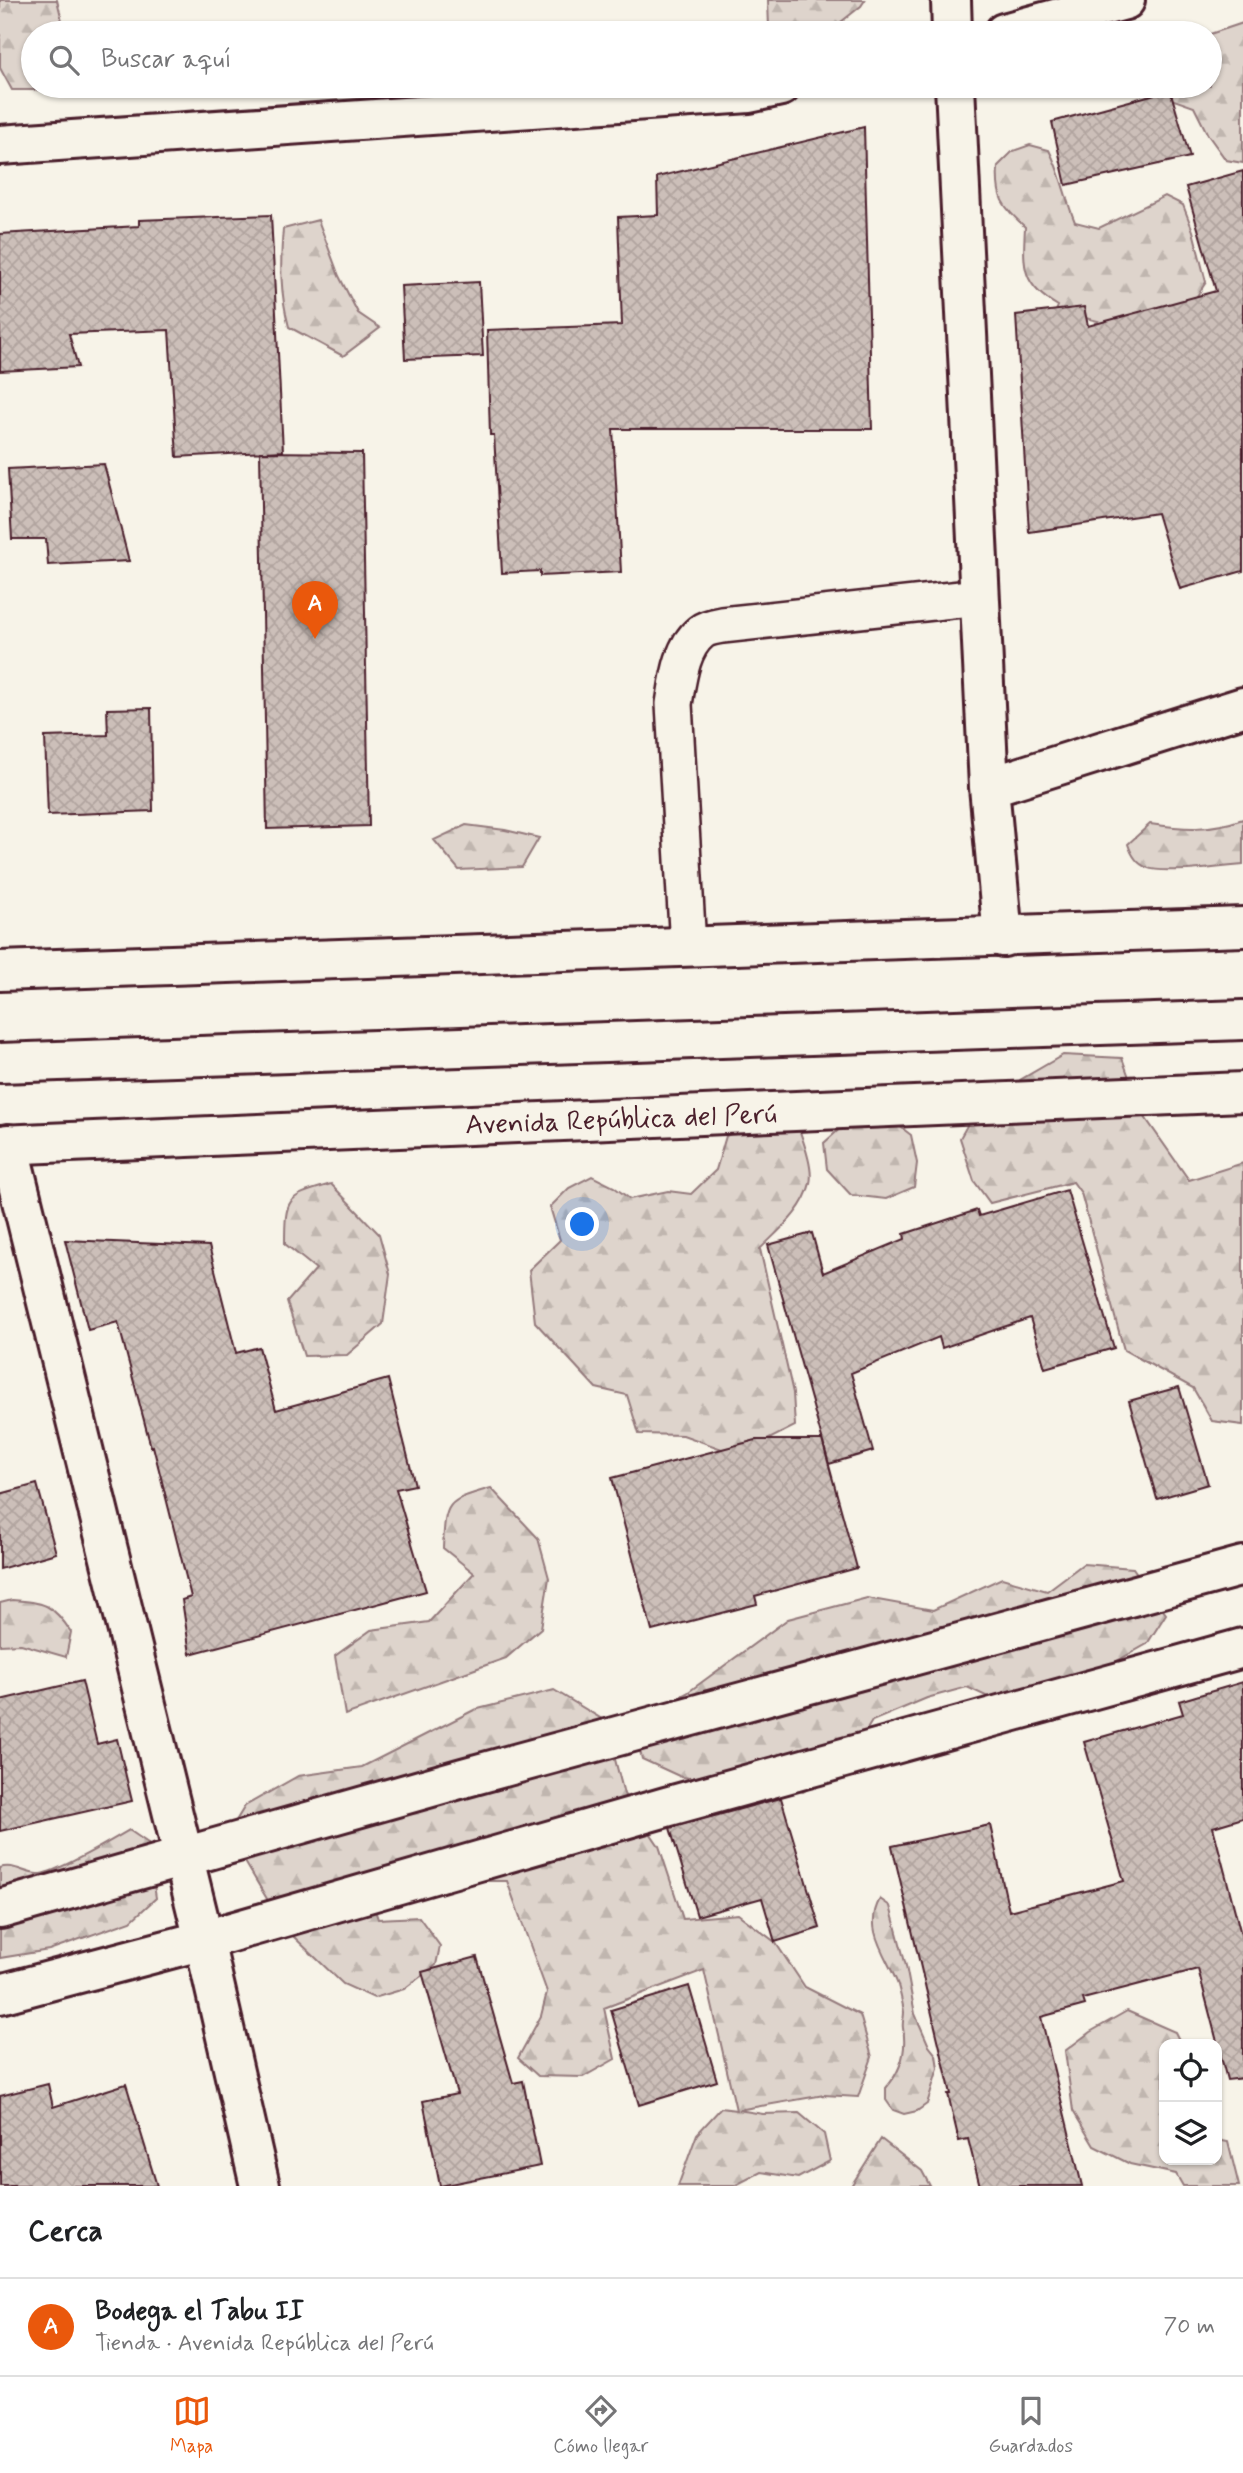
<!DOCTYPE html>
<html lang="es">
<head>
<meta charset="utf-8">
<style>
  body { margin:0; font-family:Mynerve,sans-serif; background:#f6f6f6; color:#202124 }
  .controls { position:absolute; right:21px; bottom:21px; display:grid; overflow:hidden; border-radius:14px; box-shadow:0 2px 5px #0004 }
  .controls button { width:63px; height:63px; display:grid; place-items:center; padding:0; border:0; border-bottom:2px solid #e0e0e0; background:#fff; color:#202124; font:35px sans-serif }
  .you { position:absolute; left:583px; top:1225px; width:24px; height:24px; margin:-18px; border:5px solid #fff; border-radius:50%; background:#1a73e8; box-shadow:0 0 0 10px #1a73e833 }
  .badge { display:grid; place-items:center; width:46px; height:46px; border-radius:50%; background:#ea580c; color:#fff; font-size:23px; font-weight:700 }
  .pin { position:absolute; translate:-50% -58px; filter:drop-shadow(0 2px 4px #0008) }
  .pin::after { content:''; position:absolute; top:37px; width:24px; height:21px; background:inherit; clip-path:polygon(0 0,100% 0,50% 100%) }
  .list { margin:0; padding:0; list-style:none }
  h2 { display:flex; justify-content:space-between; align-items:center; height:91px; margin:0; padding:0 28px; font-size:30px }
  h2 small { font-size:23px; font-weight:400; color:#757577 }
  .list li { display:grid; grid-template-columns:46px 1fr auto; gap:21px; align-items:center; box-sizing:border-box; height:98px; padding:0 28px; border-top:2px solid #e0e0e0 }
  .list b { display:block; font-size:26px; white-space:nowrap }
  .list p { margin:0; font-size:23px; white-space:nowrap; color:#757577 }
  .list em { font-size:23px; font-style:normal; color:#757577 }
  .icon { flex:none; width:38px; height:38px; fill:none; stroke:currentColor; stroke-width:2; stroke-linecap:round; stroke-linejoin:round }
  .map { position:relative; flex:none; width:1243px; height:2186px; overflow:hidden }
  .search { position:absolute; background:#fff; box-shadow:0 2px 5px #0004; left:21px; right:21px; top:21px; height:77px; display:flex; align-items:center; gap:18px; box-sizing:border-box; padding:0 24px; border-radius:38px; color:#757577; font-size:26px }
  .sheet { height:189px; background:#fff }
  nav { display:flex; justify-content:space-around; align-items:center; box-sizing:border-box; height:98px; border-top:2px solid #e0e0e0; background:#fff; font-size:19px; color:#757577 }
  nav a { display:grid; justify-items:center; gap:4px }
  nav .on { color:#ea580c }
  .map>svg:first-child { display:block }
  .forest { fill:url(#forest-firs); stroke:#947a7c; stroke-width:2 }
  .building { fill:url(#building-cross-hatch); stroke:#4a1f2b; stroke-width:2 }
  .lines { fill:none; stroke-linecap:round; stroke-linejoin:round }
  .lane-casing { stroke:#4a1f2b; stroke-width:40 }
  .street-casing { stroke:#4a1f2b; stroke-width:44 }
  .secondary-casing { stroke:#4a1f2b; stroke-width:44 }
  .highway-casing { stroke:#4a1f2b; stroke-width:44 }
  .lane { stroke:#f7f3e8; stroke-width:35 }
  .street { stroke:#f7f3e8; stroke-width:38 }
  .secondary { stroke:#f7f3e8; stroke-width:38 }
  .highway { stroke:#f7f3e8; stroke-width:38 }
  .labels { text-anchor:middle; stroke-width:6; stroke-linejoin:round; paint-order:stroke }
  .street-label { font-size:28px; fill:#4a1f2b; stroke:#f7f3e8 }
</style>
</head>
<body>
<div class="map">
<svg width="1243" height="2186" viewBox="0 0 1243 2186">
  <defs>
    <pattern id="forest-firs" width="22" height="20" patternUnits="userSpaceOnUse" patternTransform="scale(1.75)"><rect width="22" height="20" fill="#ded4cc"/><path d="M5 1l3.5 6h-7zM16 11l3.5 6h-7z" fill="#c0b6af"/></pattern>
    <pattern id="building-cross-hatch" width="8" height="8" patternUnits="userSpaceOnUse" patternTransform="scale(1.75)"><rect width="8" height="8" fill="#ccbfb9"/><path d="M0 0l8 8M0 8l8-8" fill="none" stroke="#b1a49f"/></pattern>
  </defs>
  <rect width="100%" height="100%" fill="#f7f3e8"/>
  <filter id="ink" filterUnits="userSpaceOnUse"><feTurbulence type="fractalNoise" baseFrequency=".0143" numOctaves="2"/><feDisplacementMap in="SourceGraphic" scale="14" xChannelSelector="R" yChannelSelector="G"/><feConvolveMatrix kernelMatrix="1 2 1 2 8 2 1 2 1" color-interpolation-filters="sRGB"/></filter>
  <g filter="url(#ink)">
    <path class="forest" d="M0 0H57L65 33H33V86H139L123 90H12L0 68Z
      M768 0H865L861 6 836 26 769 28Z
      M1243 23V163L1226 160 1208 135 1194 107 1171 99 1159 86H1210V34Z
      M1030 145 1049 150C1061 173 1065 198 1075 222L1099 228 1165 196 1183 205 1193 231 1206 282 1193 302 1089 330 1098 321 1056 311 1058 306C1021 285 1023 266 1025 227 1002 205 996 199 998 166L1013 151Z
      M318 220 339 276 358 313 380 328 343 356 289 327C280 293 280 264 283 229Z
      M1243 819V865C1224 867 1206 869 1187 870 1160 870 1138 876 1128 844L1150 824C1184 829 1210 831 1243 819Z
      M466 825 505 830 539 838 522 867 459 870 434 840Z
      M1063 1055 1122 1058 1142 1113 1189 1180 1243 1163V1425L1212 1421 1193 1388 1124 1350 1081 1193 1073 1182 990 1203 974 1181 960 1138 973 1115 1013 1094 1020 1080Z
      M885 1115 911 1135 917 1163 914 1187 886 1199 851 1195 827 1169 824 1143 853 1117Z
      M769 1117 797 1123C802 1138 814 1168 810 1183 804 1210 779 1230 760 1249L793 1393 795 1426 755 1446 741 1456 683 1435 639 1434 627 1395 596 1388 535 1322 529 1270 560 1240 550 1207 569 1188 592 1176 614 1187 630 1199 668 1191 691 1194 716 1170 726 1136Z
      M331 1184 379 1234 390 1274 383 1324 347 1355 304 1356 287 1302 316 1269 285 1244C285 1196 287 1197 331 1184Z
      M491 1488 538 1538 549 1578 541 1628 506 1658 345 1715 335 1656 371 1630 429 1622 474 1573 443 1548C445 1501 446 1501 491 1488Z
      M1083 1564 1133 1568 1166 1614 1147 1644 1074 1685 1005 1705 967 1687 927 1698 872 1721 844 1767 803 1792 755 1778 712 1780 681 1777 642 1759 633 1722 687 1693 788 1619 867 1598 933 1610 1002 1578 1047 1591Z
      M12 1600C44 1602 53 1604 71 1632L66 1657 21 1644 0 1645V1603Z
      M554 1690 605 1721 624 1794 659 1846 683 1919 738 1914 775 1942 805 1987 860 2015 872 2057 858 2097 824 2095 738 2110 763 2114 799 2113 824 2134 830 2161 798 2178 761 2172 734 2186H678L697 2134 721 2108 736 2110 704 1970 604 2008 615 2059 583 2077 538 2076 518 2058 541 2016 547 1992 507 1881H458L371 1898 378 1919 419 1917 440 1946 436 1965 404 1989 374 1998 343 1984 294 1937 270 1904 238 1850 234 1824 245 1806 298 1776 362 1767 474 1710Z
      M129 1830 148 1843 156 1898 131 1921 49 1950 0 1958V1868C13 1863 25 1874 38 1874 55 1874 112 1840 129 1830Z
      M880 1899 890 1906 906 1966 915 2014 929 2046 936 2055 938 2068 927 2104 917 2111 904 2114 893 2110 886 2100V2088C901 2071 907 2051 903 2028 902 2023 904 2018 904 2012 903 2004 900 1993 898 1985 888 1957 862 1930 880 1899Z
      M1127 2011 1175 2032 1181 2044H1164V2160H1217V2140L1228 2142 1239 2186H1183L1176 2174 1130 2164 1094 2146 1073 2111 1065 2051 1090 2032Z
      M881 2139 922 2171 930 2186H851Z"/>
    <path class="building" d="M1170 90 1190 157 1066 185 1052 122Z
      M864 127 872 429H613L621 572 540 576V571L502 573 494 435H490L487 330 622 325 618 217 658 215 657 177Z
      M1243 171V571L1180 589 1157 513 1029 532 1016 315 1084 307 1088 326 1216 291 1186 187Z
      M271 215 283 451 177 457 169 330 69 334 78 367 0 371V234L139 226V220Z
      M479 282 483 356 405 359 401 286Z
      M260 452 362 453 369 826 267 829Z
      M104 464 129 561 48 565 46 539H12L8 469Z
      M151 708 153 811 48 815 45 737 108 735 107 709Z
      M1067 1190 1114 1348 1045 1368 1030 1318 942 1348 939 1337 851 1373 873 1451 829 1464 768 1245 812 1233 823 1273 905 1239 904 1234 977 1210 979 1216Z
      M65 1240 209 1246 236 1353 259 1347 276 1410 388 1379 415 1485 396 1489 426 1591 190 1654 182 1600 191 1597 153 1446 151 1447 118 1322 88 1330Z
      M1179 1387 1208 1484 1157 1499 1129 1401Z
      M756 1440H822L857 1568 755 1596 757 1604 652 1631 612 1478Z
      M37 1484 56 1553 0 1569V1494Z
      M82 1681 97 1744 117 1739 132 1801 0 1831V1700Z
      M1243 1682V1818L1213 1827 1243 1942V2078L1227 2080 1198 1969 1083 1999 1085 2005 1041 2017 1082 2186H980L968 2139 959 2141 948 2094H951L892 1846 990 1825 1009 1911 1124 1881 1084 1742 1183 1714 1179 1701Z
      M781 1798 820 1928 775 1942 762 1898 697 1916 670 1828Z
      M477 1957 513 2083 523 2081 540 2166 440 2186 423 2101 457 2094 422 1972Z
      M689 1986 717 2081 639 2105 611 2010Z
      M48 2084 53 2107 126 2084 157 2186H0V2096Z"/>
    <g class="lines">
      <g class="lane-casing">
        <path id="lane" d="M688 947 674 704C678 681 681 648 701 632 706 628 716 626 722 625L979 597"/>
      </g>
      <g class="street-casing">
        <path id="street" d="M951 0 952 33
          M1004 33 1125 0
          M955 86 989 787 1003 937
          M0 145 749 93 781 86
          M989 787 1243 707
          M8 1144 204 1940 260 2186
          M0 1909 463 1778 1243 1566
          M0 1994 204 1940 666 1807 1243 1648"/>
      </g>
      <g class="secondary-casing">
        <path id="secondary" d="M0 1063 1243 1020"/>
      </g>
      <g class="highway-casing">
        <path id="highway" d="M0 971 1243 927
          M0 1145 1243 1092"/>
      </g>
      <use href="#lane" class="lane"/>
      <use href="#street" class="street"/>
      <use href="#secondary" class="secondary"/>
      <use href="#highway" class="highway"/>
    </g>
  </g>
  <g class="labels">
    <g class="street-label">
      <text transform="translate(621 1118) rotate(-2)" y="10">Avenida República del Perú</text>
    </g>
  </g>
</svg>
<div class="controls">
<button><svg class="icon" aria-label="locate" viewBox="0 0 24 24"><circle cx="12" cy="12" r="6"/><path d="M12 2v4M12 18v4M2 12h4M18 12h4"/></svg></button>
<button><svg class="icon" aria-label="layers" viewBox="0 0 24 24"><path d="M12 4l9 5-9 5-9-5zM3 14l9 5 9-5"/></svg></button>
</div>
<div class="you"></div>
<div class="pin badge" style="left:315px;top:639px">A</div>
<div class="search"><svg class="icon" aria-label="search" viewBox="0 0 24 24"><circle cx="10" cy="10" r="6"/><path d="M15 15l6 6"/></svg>Buscar aquí</div>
</div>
<section class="sheet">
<h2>Cerca<small></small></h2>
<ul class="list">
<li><span class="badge">A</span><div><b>Bodega el Tabu II</b><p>Tienda · Avenida República del Perú</p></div><em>70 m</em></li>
</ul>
</section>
<nav>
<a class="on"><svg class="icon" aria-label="map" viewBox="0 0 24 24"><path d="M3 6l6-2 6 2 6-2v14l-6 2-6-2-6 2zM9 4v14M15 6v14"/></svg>Mapa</a>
<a><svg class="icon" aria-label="directions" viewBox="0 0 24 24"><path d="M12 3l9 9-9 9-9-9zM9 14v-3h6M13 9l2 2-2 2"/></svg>Cómo llegar</a>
<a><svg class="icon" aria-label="saved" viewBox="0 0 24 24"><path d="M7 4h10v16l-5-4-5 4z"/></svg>Guardados</a>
</nav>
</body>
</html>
